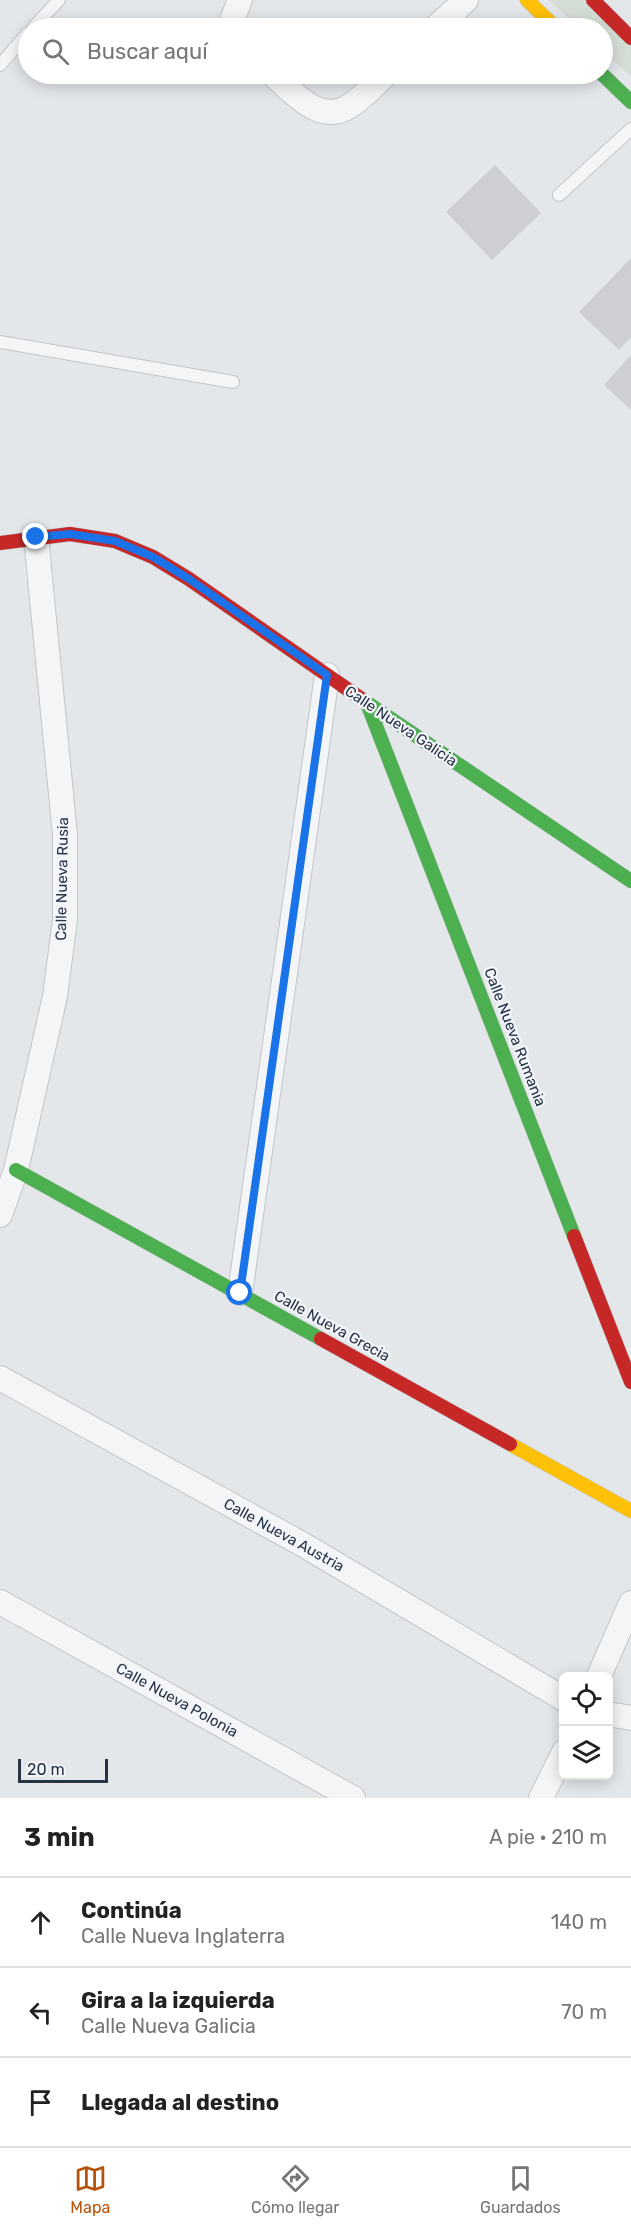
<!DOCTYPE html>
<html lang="es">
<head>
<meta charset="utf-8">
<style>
  body { margin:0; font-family:Rubik,sans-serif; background:#f6f6f6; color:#222 }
  .controls { position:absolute; right:18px; bottom:18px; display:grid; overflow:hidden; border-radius:9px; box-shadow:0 3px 15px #0003 }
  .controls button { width:54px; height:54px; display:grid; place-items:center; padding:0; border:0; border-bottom:2px solid #e0e0e0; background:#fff; color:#222; font:30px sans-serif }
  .scale { position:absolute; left:18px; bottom:15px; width:90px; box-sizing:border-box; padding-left:6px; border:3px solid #283346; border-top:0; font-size:16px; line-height:21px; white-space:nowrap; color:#283346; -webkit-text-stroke:4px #f2f5f9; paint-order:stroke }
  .stop { position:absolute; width:18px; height:18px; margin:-14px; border:4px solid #1a73e8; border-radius:50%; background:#fff }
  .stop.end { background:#1a73e8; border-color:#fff; box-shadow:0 2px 6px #0008 }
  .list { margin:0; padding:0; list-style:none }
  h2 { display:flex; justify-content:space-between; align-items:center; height:78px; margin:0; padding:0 24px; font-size:26px }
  h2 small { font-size:20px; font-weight:400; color:#767676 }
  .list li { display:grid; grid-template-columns:39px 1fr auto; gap:18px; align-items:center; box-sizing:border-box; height:90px; padding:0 24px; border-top:2px solid #e0e0e0 }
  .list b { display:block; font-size:22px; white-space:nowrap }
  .list p { margin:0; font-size:20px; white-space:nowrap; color:#767676 }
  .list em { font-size:20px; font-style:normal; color:#767676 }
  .icon { flex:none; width:33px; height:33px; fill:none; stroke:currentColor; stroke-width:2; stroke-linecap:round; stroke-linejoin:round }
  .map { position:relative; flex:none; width:631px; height:1798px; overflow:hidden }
  .search { position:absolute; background:#fff; box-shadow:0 3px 15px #0003; left:18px; right:18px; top:18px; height:66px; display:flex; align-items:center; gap:15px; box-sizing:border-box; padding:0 21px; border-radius:33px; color:#767676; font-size:22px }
  .sheet { height:348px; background:#fff }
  nav { display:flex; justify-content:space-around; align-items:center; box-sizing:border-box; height:84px; border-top:2px solid #e0e0e0; background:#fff; font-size:16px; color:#767676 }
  nav a { display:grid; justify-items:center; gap:3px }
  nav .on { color:#b45309 }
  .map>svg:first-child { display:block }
  .green { fill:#d5ded5 }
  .building { fill:#cdcfd2 }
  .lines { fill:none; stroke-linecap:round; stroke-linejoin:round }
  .lane-casing { stroke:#c2c5c8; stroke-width:14 }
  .street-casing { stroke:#c2c5c8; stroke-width:26 }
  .fast-casing { stroke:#c2c5c8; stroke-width:15 }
  .slow-casing { stroke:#c2c5c8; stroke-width:15 }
  .jam-casing { stroke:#c2c5c8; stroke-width:15 }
  .lane { stroke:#f4f5f7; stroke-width:12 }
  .street { stroke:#f4f5f7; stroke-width:24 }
  .fast { stroke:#4caf50; stroke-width:14 }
  .slow { stroke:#ffc107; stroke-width:14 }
  .jam { stroke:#c62828; stroke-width:14 }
  .route { stroke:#1a73e8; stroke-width:8 }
  .labels { text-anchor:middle; stroke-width:4.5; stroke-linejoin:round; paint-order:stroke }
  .street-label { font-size:15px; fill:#283346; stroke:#f2f5f9 }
</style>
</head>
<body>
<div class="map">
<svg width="631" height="1798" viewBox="0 0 631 1798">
  <rect width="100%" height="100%" fill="#e4e7ea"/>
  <path class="green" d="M549 0H587L631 43V77L603 50 602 28H579Z"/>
  <path class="building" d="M495 165 541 213 492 260 446 212Z
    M631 258V337L619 350 579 312Z
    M631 355V410L604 385Z"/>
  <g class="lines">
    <g class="lane-casing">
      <path id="lane" d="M33 28 59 0
        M0 65 28 33
        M559 195 631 129
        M0 342 233 382"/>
    </g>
    <g class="street-casing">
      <path id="street" d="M236 28 232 20 240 0
        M435 28 466 0
        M272 74C293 92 321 127 351 105 364 97 375 84 386 74
        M0 1215 16 1170 55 996 65 920V835L36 537
        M240 1293 327 675
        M0 1378 302 1544 564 1699
        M0 1602 353 1798
        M599 1676 631 1603
        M608 1714 631 1718
        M541 1798 564 1752"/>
    </g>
    <g class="fast-casing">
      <path id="fast" d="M602 74 631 102
        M363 700 631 881
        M367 703 574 1236
        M16 1170 321 1339"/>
    </g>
    <g class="slow-casing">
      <path id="slow" d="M527 0 556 28
        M510 1444 631 1511"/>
    </g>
    <g class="jam-casing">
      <path id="jam" d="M593 0 631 38
        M0 543 70 534 115 541 153 557 189 579 363 700
        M574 1236 631 1382
        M321 1339 510 1444"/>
    </g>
    <use href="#lane" class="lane"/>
    <use href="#street" class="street"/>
    <use href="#fast" class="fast"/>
    <use href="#slow" class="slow"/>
    <use href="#jam" class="jam"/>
  </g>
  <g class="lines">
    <path class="route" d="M36 537 70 534 115 541 153 557 189 579 327 675 240 1293"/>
  </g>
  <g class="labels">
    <g class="street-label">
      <text transform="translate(401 726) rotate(34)" y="5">Calle Nueva Galicia</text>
      <text transform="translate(62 879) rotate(-89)" y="5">Calle Nueva Rusia</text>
      <text transform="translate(515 1037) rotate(69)" y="5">Calle Nueva Rumania</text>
      <text transform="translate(332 1326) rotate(29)" y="5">Calle Nueva Grecia</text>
      <text transform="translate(284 1535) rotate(29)" y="5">Calle Nueva Austria</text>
      <text transform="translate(177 1700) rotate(29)" y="5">Calle Nueva Polonia</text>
    </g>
  </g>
</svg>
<div class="controls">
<button><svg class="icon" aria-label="locate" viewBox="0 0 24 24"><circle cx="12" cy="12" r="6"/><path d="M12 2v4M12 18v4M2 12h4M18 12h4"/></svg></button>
<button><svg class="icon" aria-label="layers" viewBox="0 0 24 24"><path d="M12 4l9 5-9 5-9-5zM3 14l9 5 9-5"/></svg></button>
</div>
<div class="scale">20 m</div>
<div class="stop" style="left:240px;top:1293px"></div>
<div class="stop end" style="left:36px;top:537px"></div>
<div class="search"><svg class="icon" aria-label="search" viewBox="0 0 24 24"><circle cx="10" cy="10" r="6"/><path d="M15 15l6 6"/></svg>Buscar aquí</div>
</div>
<section class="sheet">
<h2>3 min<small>A pie · 210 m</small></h2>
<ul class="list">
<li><svg class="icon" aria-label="ahead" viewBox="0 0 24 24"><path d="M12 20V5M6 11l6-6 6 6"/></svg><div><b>Continúa</b><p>Calle Nueva Inglaterra</p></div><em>140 m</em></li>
<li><svg class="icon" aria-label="left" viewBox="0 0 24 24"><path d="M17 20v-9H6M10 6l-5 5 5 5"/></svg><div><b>Gira a la izquierda</b><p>Calle Nueva Galicia</p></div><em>70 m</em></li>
<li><svg class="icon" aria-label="arrive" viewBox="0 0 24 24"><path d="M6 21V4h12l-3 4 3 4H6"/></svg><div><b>Llegada al destino</b></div></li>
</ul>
</section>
<nav>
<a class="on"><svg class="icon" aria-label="map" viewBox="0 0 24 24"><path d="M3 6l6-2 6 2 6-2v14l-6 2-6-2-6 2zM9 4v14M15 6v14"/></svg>Mapa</a>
<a><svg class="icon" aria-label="directions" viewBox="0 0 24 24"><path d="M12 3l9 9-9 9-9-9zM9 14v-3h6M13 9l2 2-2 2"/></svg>Cómo llegar</a>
<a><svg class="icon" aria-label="saved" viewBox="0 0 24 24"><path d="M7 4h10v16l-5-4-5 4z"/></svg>Guardados</a>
</nav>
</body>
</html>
